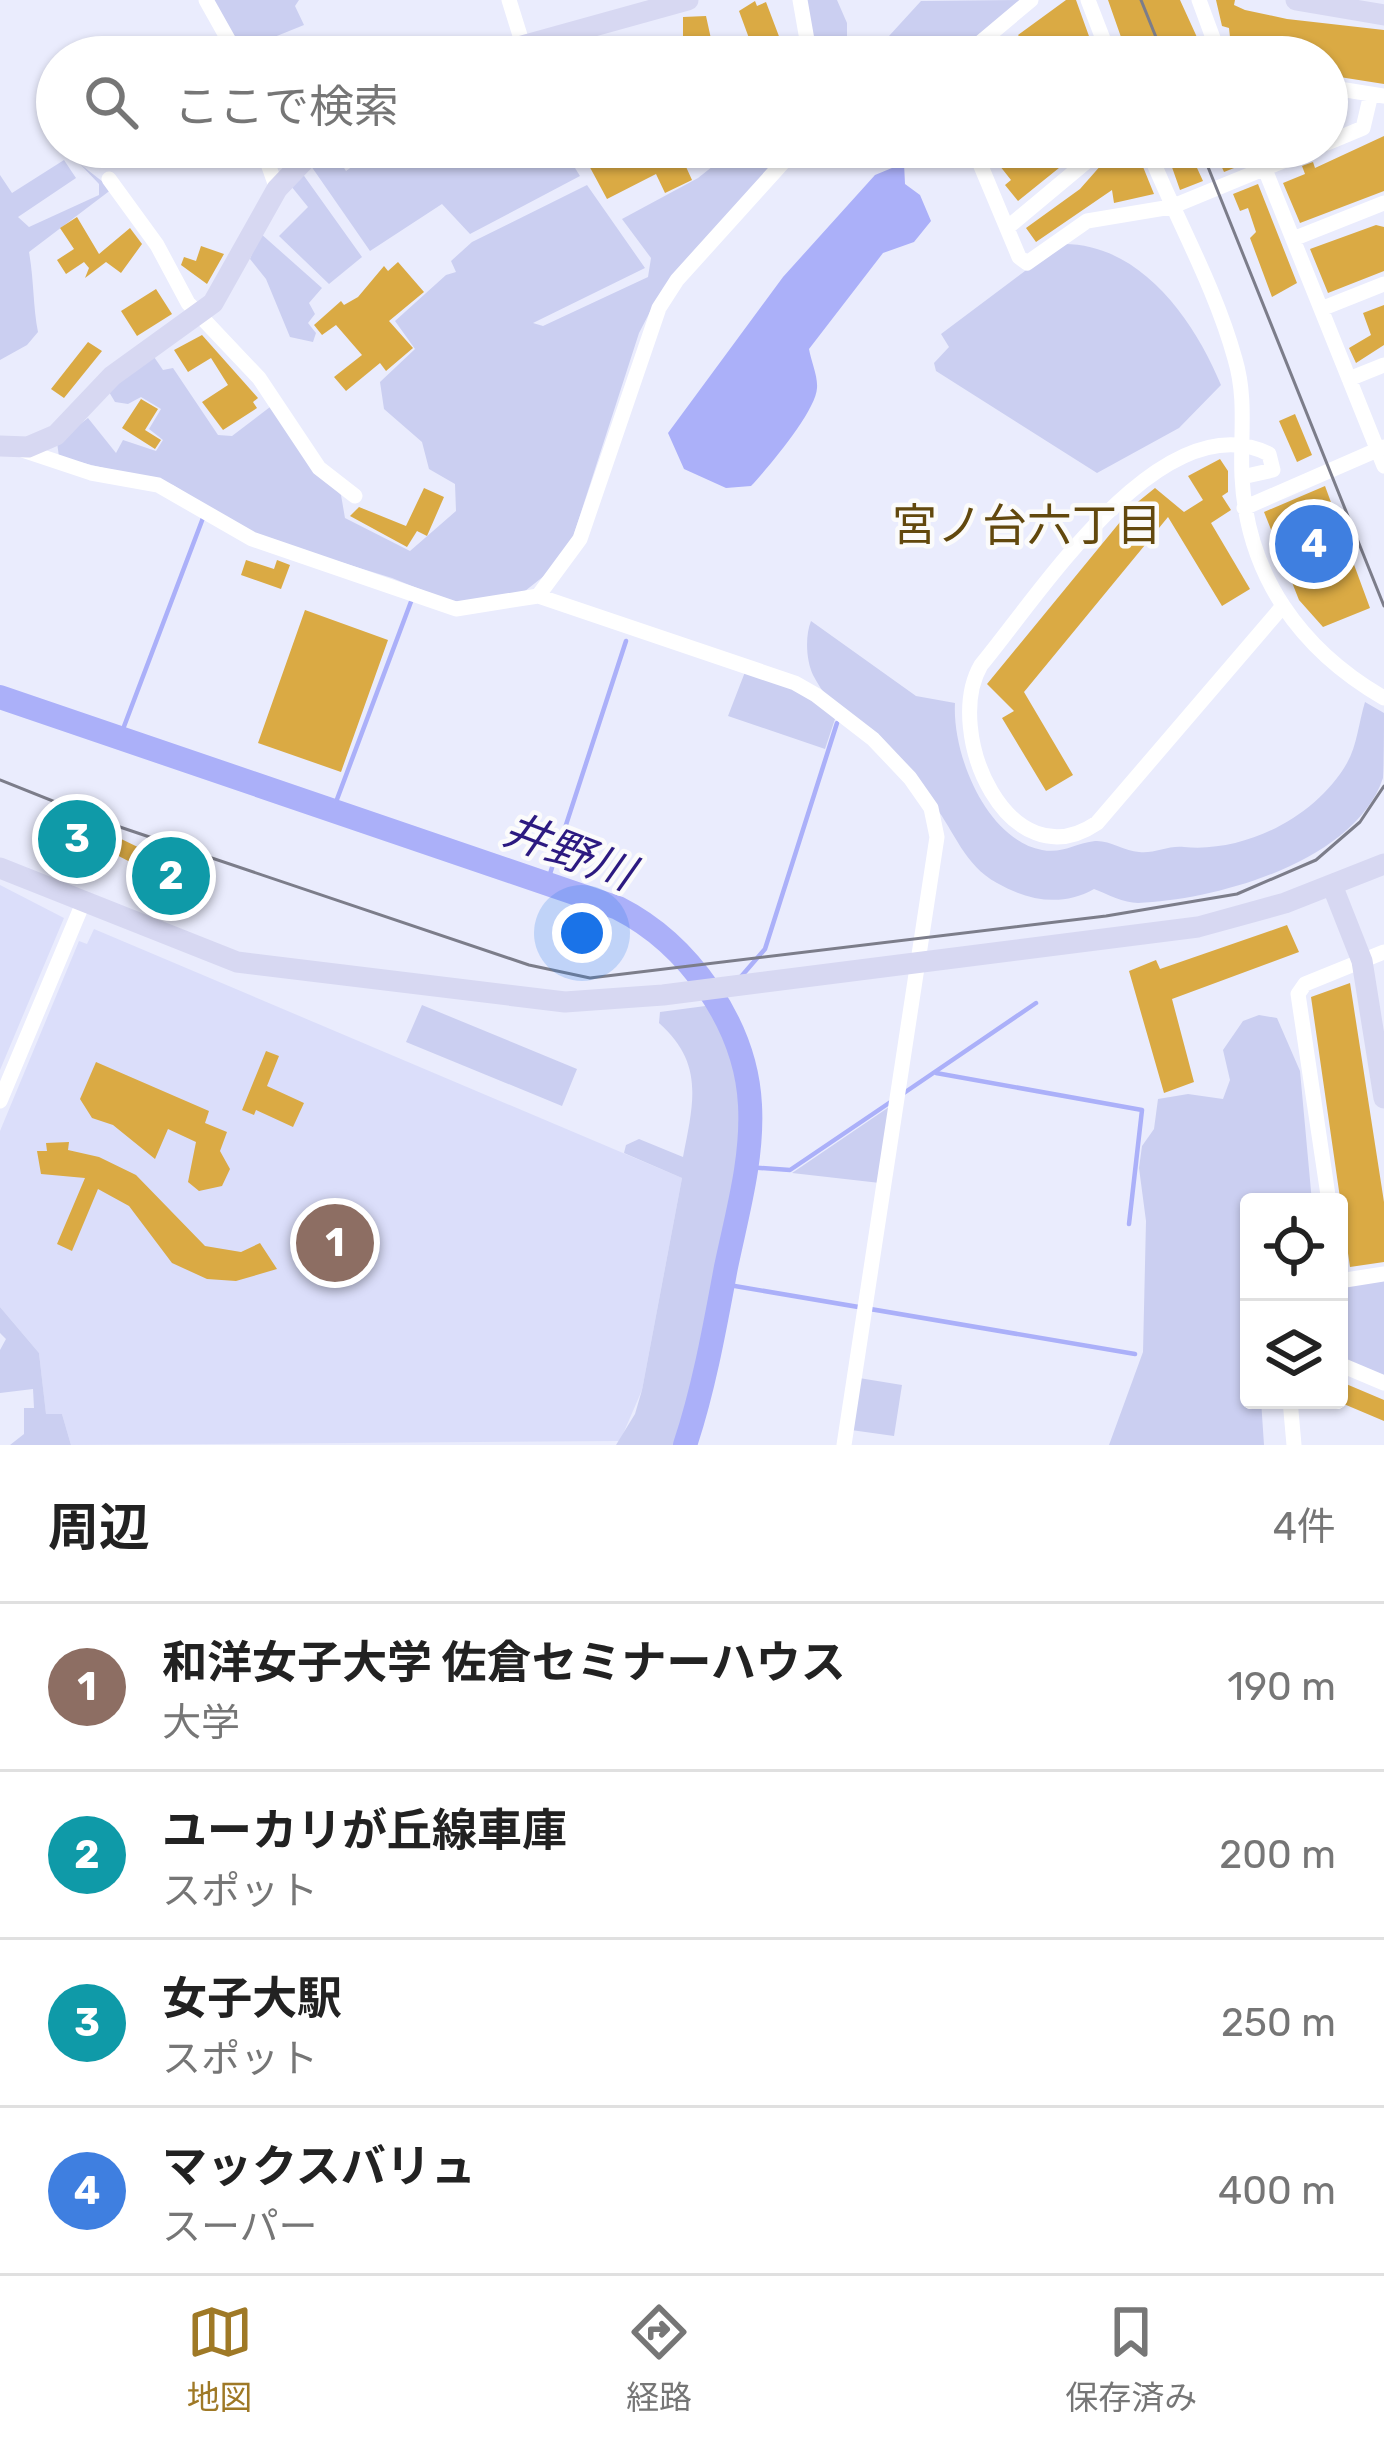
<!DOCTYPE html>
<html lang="ja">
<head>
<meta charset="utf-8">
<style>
  body { margin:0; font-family:Rubik,"Noto Sans JP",sans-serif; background:#f6f6f6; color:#222 }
  .controls { position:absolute; right:36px; bottom:36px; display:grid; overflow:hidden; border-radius:12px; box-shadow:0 3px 9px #0004 }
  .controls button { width:108px; height:108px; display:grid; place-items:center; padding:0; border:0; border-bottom:3px solid #e0e0e0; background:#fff; color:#222; font:60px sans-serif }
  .you { position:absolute; left:582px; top:933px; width:42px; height:42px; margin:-30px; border:9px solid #fff; border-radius:50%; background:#1a73e8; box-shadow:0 0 0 18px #1a73e833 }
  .badge { display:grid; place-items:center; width:78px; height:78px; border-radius:50%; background:#9f7926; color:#fff; font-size:39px; font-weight:700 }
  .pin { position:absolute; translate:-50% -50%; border:6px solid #fff; box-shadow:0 3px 12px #0006 }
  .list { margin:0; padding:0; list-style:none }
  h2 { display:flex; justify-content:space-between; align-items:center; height:156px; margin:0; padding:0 48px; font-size:51px }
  h2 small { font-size:39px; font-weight:400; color:#767676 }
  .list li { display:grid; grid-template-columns:78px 1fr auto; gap:36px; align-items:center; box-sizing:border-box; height:168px; padding:0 48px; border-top:3px solid #e0e0e0 }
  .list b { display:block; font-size:45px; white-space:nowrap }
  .list p { margin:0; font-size:39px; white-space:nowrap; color:#767676 }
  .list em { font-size:39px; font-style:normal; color:#767676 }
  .icon { flex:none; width:66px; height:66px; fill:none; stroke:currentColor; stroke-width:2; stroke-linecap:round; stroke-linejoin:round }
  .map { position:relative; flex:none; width:1384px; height:1445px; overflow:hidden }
  .search { position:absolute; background:#fff; box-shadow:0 3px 9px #0004; left:36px; right:36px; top:36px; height:132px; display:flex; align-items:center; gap:30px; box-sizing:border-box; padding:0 42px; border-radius:66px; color:#767676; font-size:45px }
  .sheet { height:828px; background:#fff }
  nav { display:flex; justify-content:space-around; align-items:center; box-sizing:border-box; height:168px; border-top:3px solid #e0e0e0; background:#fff; font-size:33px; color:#767676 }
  nav a { display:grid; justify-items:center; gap:6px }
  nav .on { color:#9f7926 }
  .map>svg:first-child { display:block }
  .built { fill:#dbdefa }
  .green { fill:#cbcff1 }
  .water { fill:#abb0f9 }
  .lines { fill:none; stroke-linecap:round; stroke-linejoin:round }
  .stream { stroke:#abb0f9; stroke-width:4.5 }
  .river { stroke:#abb0f9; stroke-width:24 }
  .building { fill:#daaa44 }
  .street { stroke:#fff; stroke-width:15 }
  .secondary { stroke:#d7d8f2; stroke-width:21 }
  .tram { stroke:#7c7d8a; stroke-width:3 }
  .labels { text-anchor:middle; stroke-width:9; stroke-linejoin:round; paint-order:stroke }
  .neighbourhood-label { font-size:45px; fill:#62480d; stroke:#fbfbfb }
  .water-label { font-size:45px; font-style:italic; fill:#2c1a81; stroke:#fbfbfb }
</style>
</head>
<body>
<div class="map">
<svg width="1384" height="1445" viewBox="0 0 1384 1445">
  <rect width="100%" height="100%" fill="#eaecfd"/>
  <path class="built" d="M0 885 64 918 0 1070Z
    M94 929 682 1178 642 1390 620 1441 71 1445 62 1414 46 1415 39 1353 0 1307V1131L79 941 87 944Z"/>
  <path class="green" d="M211 0H299L295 6 304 25 240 51Z
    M805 0H837L847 23V53L860 52 865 38 889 36 921 1 1023 0 953 57H815Z
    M331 147 346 171 363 159 356 147H452L456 152 465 147H562L580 176 470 234 442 204 370 251 309 163Z
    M737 147H790L654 304 639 333 573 537 549 572 520 595 457 604 392 578 252 535 173 485 59 457 57 442 88 418 116 453 123 440 156 451 163 440 149 429 161 409 141 397 128 404 115 402 109 392 152 354 163 370 173 368 218 435 232 436 270 407 341 495 345 518 410 551 456 511 455 484 429 469 422 442 384 409 380 382 415 349 395 321 446 275 456 272 451 261 472 242 587 185 645 268 533 323 543 326 648 277 651 258 622 219 698 178Z
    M64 160 76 178 18 217 29 227 99 195V184L80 164 112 189 29 252C34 280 33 307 38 332L27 345 0 360V175L12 193Z
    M302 173 362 257 329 284 279 236 308 207 291 186Z
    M260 233 322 288 309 303 315 314 308 323 316 333 313 342 290 337 266 279 250 259Z
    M1061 244C1139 242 1194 319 1221 385L1179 428 1097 473 936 371 934 363 949 347 941 334Z
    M811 621 916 696 955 703C952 754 986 839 1042 850 1063 854 1076 843 1095 841 1109 840 1125 851 1139 852 1154 854 1169 845 1184 847 1245 853 1316 817 1347 763 1357 746 1359 721 1365 702L1384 713C1384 732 1384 760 1383 778 1355 862 1216 900 1138 903 1124 903 1107 894 1094 889 1062 907 1029 901 997 883 964 865 955 832 934 805 900 758 840 727 813 675 806 660 805 636 811 621Z
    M745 672 793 688 836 716 825 749 728 716Z
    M422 1005 577 1069 562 1106 406 1042Z
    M713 1005C729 1038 744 1074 745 1111 747 1204 709 1326 689 1419L680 1445H616L635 1414 642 1390 682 1178 624 1153 626 1145 639 1139 683 1157C694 1101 704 1063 659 1023L660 1012Z
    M1259 1015 1277 1018 1300 1071 1312 1202H1249V1400H1261L1264 1445H1109L1143 1352 1146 1221 1139 1168 1142 1146 1154 1129 1158 1099 1188 1094 1223 1099 1230 1080 1223 1050 1243 1021Z
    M892 1105 880 1183 792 1173Z
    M1384 1280V1376L1339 1357V1287Z
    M0 1307 39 1353 46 1414H62L71 1445H10L24 1434V1408H34L33 1389 0 1393V1350L6 1339 0 1333Z
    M859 1378 902 1385 894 1436 851 1430Z"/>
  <path class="water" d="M904 163 905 184 920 195 931 221 914 242 883 253 809 349C811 361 818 376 817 388 816 411 768 468 751 486L726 488 684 469 668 433 783 277 875 175Z"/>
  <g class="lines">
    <path class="stream" d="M120 737 203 518
      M333 810 412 599
      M547 883 626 641
      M739 979 765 949 837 723
      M936 1073 1142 1110 1129 1224
      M901 1095 1036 1003
      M746 1167 790 1170 892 1101
      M723 1284 1135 1354"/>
    <path class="river" d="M0 697 618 908C689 944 746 1025 750 1105 753 1159 737 1214 726 1267 715 1326 704 1388 685 1445"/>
  </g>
  <path class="building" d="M1066 0H1076L1090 39 1072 52 1076 57H1035L1018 35Z
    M1108 0H1180L1206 57H1180L1177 48 1153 57H1128Z
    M1216 0H1235L1234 5 1245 10 1287 19 1384 30V84L1327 75V57L1232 56 1229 28 1222 26Z
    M755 1 757 6 766 2 780 39 753 49 739 11Z
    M706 16 715 57H696L695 48H688V38H683V17Z
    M1384 136V191L1300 223 1283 183 1305 174 1302 166 1313 162 1315 168Z
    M579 147H677L692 180 665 193 656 174 607 199Z
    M1004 147H1085L1018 201 1005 185 1011 180 992 156Z
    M1117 147H1135L1154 194 1114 203 1112 190 1036 242 1026 228 1080 189Z
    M1179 147H1244L1249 162 1224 172 1213 147 1192 157 1203 181 1180 190 1167 153Z
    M1258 184 1297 283 1272 297 1250 238 1256 232 1248 208 1240 211 1233 194Z
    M77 217 99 254 130 228 142 244 121 273 106 262 85 278 89 268 84 262 66 274 57 260 74 249 60 228Z
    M1376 225 1384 227V271L1328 293 1310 249Z
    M201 246 224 254 207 284 181 265 184 257 196 261Z
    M398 262 424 292 389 321 413 348 386 371 380 363 346 391 334 377 362 355 336 325 322 335 314 325 341 301 344 305 358 297 384 266 388 271Z
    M156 289 172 314 137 336 121 311Z
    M1384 305V345L1356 363 1349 348 1371 335 1363 313Z
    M202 335 258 398 253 402 257 408 223 430 202 402 228 385 211 358 188 372 174 350Z
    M88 342 102 351 64 398 51 389Z
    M141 399 158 409 145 430 161 440 155 449 122 428Z
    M1295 414 1312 455 1297 462 1279 421Z
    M1220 459 1228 471V492L1222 496 1231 510 1211 523 1250 589 1222 606 1168 517 1024 692 1073 775 1046 791 1002 718 1014 711 987 684 1134 505 1155 488 1184 512 1203 500 1188 476Z
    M1325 486 1370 608 1323 627 1299 600 1264 512Z
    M424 488 444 497 427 536 417 531 407 547 350 516 359 507 406 526Z
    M246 560 274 569 277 560 290 565 281 589 241 575Z
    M305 610 388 640 341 772 258 743Z
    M72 820 86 822 92 827 88 838 107 845 97 868 57 850Z
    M115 836 208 881 197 903 133 871 136 865 107 850Z
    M1287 925 1299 952 1172 999 1194 1082 1164 1093 1129 971 1156 960 1160 969Z
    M1350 983 1384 1202V1262L1350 1267 1311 997Z
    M266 1051 279 1056 267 1086 304 1103 293 1127 256 1110 254 1115 242 1110Z
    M96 1062 209 1111 205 1123 227 1132 220 1151 230 1169 222 1186 199 1191 188 1182 196 1142 168 1129 155 1159 113 1125 92 1118 80 1099Z
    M69 1142 68 1150 99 1157 136 1175 205 1246 241 1252 260 1243 277 1269 236 1281 207 1279 172 1263 129 1206 98 1189 72 1251 57 1244 85 1178 41 1174 37 1151H47L46 1143Z
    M1339 1381 1384 1400V1421L1339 1402Z"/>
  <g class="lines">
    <path class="street" d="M206 0 238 57
      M509 0 523 45
      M800 0 810 57
      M1088 0 1110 57
      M1199 0 1220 57
      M963 57 1031 0
      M1088 57 1105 43
      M1327 87 1384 96
      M1327 143 1363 128 1371 94
      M262 147 277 189
      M973 147 1019 257 1027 263 1087 221 1171 207 1317 147
      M1147 147C1175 217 1215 286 1235 359 1247 399 1240 437 1242 477 1247 576 1301 650 1384 698
      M1256 147 1384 466
      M109 179 157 245 188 303 259 378 319 468 355 496
      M1007 228 1104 147
      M1293 239 1384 203
      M1321 309 1384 284
      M1349 379 1384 365
      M22 450 91 473 158 485 252 539 456 609 538 596 580 539 659 308 677 280 797 147
      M1242 477 1273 470 1269 454C1162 400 1038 597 981 665 942 732 1009 883 1097 823L1282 607
      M1244 508 1384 447
      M538 596 795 683 816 695 873 739 910 778 931 808 937 837 844 1445
      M0 1101 83 903
      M1329 1202 1298 994 1305 984 1384 952
      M1339 1281 1384 1274
      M1339 1364 1384 1383
      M1290 1400 1294 1445"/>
    <path class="secondary" d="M1296 0 1384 15
      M482 57 688 0
      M0 446 28 447 56 435 112 376 213 303 277 189 317 147
      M0 868 237 962 565 1002 663 995 1198 927 1285 903 1384 864
      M1332 885 1362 961 1384 1098"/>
    <path class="tram" d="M1141 0 1164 57
      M1200 147 1384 606
      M0 780 108 823 529 965 590 978 1106 916 1237 894 1316 860 1360 822 1384 786"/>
  </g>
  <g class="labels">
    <g class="neighbourhood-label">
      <text x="1027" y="541">宮ノ台六丁目</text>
    </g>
    <g class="water-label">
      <text transform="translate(569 851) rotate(21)" y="16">井野川</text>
    </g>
  </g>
</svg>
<div class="controls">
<button><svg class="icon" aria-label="locate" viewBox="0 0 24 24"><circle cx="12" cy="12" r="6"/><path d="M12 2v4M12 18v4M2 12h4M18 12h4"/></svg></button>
<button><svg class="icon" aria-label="layers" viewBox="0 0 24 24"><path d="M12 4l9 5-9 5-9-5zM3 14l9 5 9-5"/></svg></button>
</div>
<div class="you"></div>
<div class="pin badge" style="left:335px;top:1243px;background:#8d6e63">1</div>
<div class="pin badge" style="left:171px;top:876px;background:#0f9aa8">2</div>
<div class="pin badge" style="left:77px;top:839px;background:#0f9aa8">3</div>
<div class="pin badge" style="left:1314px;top:544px;background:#3f7fe0">4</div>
<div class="search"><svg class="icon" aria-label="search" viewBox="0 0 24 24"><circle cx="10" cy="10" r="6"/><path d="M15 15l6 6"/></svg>ここで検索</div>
</div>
<section class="sheet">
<h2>周辺<small>4件</small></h2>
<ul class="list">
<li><span class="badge" style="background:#8d6e63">1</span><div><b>和洋女子大学 佐倉セミナーハウス</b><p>大学</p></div><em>190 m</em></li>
<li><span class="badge" style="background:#0f9aa8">2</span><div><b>ユーカリが丘線車庫</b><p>スポット</p></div><em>200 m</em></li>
<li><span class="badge" style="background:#0f9aa8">3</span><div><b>女子大駅</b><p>スポット</p></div><em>250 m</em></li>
<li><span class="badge" style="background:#3f7fe0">4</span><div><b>マックスバリュ</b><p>スーパー</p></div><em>400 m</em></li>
</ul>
</section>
<nav>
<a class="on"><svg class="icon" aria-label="map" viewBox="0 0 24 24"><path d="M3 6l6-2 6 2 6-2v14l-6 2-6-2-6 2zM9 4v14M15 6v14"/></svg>地図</a>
<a><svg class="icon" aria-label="directions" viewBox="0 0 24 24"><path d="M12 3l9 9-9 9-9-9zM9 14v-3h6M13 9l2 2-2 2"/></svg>経路</a>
<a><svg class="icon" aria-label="saved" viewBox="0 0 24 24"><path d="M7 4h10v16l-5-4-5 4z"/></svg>保存済み</a>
</nav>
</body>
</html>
